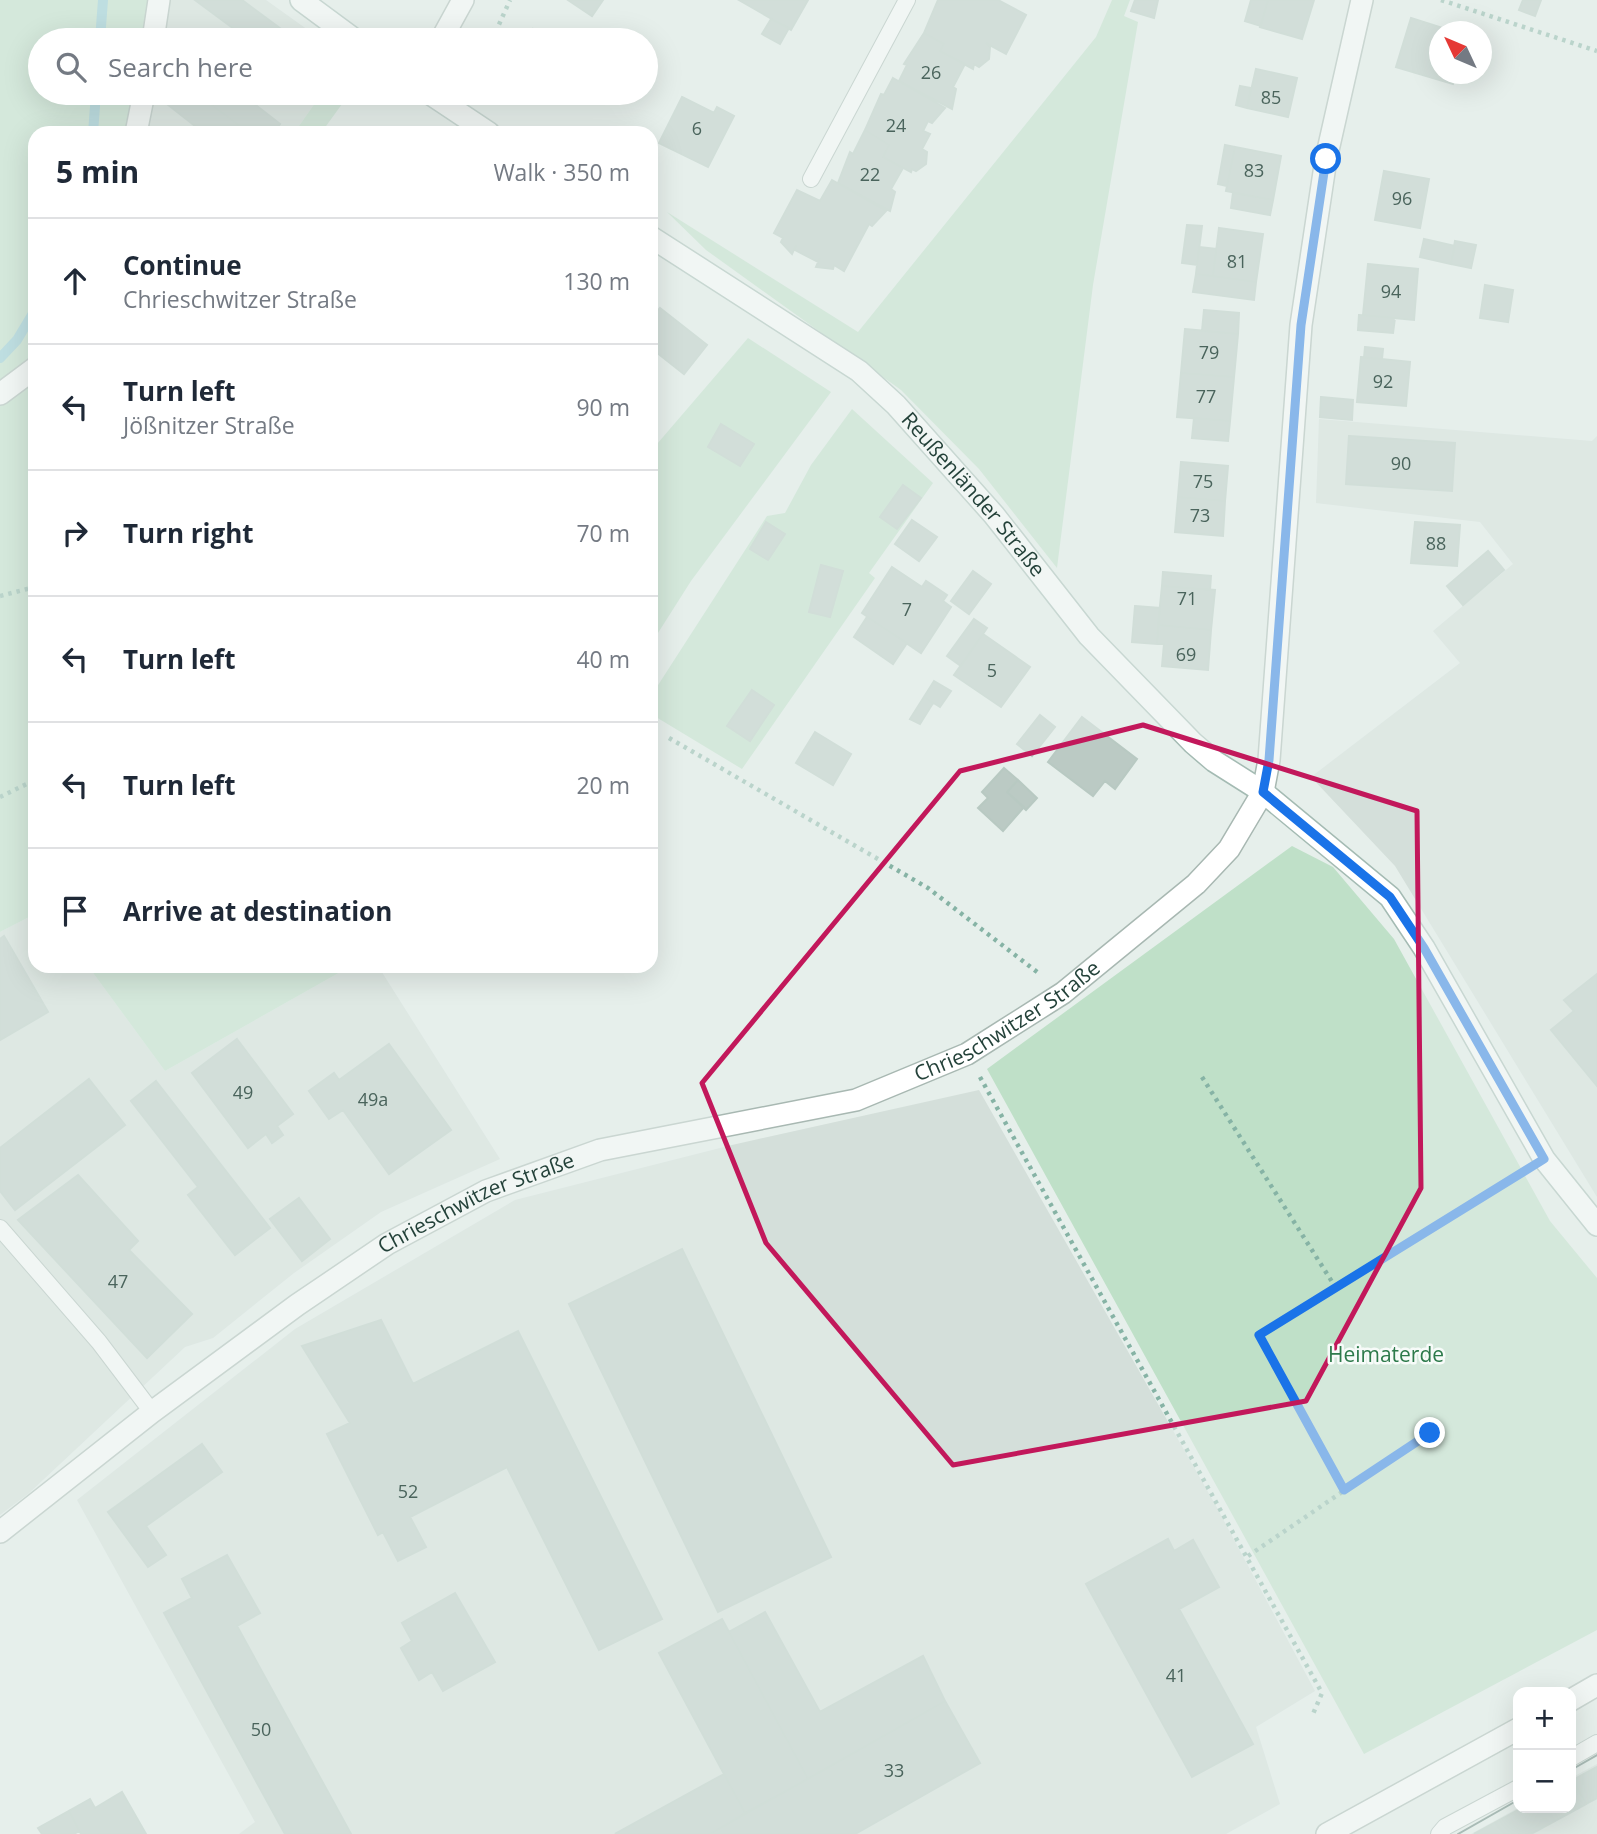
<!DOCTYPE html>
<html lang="en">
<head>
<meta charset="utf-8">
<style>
  body { margin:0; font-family:"Open Sans",sans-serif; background:#f2f2f3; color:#1f2937 }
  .controls { position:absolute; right:21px; bottom:21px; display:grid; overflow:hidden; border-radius:14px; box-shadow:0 7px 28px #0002 }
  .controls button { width:63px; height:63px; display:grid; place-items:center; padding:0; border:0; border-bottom:2px solid #e0e1e3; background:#fff; color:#1f2937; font:35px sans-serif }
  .compass { position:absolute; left:1429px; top:21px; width:63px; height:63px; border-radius:50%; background:#fff; box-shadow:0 7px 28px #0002; rotate:314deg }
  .stop { position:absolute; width:21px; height:21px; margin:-16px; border:5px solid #1a73e8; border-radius:50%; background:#fff }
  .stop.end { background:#1a73e8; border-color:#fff; box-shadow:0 2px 7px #0008 }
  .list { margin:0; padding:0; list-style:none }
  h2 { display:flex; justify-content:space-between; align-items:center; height:91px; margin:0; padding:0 28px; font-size:30px }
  h2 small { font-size:23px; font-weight:400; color:#747a83 }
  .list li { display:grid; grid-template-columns:46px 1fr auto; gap:21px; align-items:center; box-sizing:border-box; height:126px; padding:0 28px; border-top:2px solid #e0e1e3 }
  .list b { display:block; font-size:26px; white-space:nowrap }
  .list p { margin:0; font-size:23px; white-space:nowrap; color:#747a83 }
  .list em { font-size:23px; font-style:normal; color:#747a83 }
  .icon { flex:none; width:38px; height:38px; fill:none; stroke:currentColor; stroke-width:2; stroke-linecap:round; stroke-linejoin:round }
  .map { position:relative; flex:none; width:1597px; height:1834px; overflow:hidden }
  .search { position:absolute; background:#fff; box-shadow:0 7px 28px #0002; left:28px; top:28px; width:630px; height:77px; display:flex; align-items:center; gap:18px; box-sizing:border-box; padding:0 24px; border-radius:38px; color:#747a83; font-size:26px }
  .panel { position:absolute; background:#fff; box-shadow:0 7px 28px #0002; left:28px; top:126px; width:630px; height:847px; border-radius:21px }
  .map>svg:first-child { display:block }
  .built { fill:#d4dfda }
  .green { fill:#bfe0c8 }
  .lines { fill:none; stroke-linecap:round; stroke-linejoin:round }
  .stream { stroke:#8ec9d4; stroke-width:10 }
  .building { fill:#bbcac4; stroke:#b8c9c2; stroke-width:2 }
  .lane-casing { stroke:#a8b8b2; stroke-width:18 }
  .street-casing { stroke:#a8b8b2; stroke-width:24 }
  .secondary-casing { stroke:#a4bbb3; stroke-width:24 }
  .path { stroke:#86b3a5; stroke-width:4.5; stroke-dasharray:3.5 5; stroke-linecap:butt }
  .lane { stroke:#fff; stroke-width:16 }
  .street { stroke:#fff; stroke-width:21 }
  .secondary { stroke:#fff; stroke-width:21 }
  .tram { stroke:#5f7d75; stroke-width:2 }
  .route { stroke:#1a73e8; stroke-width:9 }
  .marked { fill:none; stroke:#c2185b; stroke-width:5; stroke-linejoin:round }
  .labels { text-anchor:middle; stroke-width:5; stroke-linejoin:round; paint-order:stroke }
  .number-label { font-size:18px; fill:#4a645c }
  .street-label { font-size:21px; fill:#24423a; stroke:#f7fbf9 }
  .park-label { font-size:21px; fill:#2d7a4b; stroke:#f7fbf9 }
</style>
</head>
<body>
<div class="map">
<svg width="1597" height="1834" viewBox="0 0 1597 1834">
  <rect width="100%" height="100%" fill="#e6efeb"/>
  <path class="built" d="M166 0H266L322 40H159Z
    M152 93H322L294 133H143Z
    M1319 419 1592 441 1597 436V1197L1395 866 1311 777 1460 663 1433 631 1513 564 1480 522 1316 503Z
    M35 914V966H88L165 1071 351 966H378L500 1159 381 1212 294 1273 213 1338 185 1347 28 1494 0 1515V932Z
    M979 1090 1216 1506 1315 1691 1256 1727 1280 1804 1226 1834H239L255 1822 77 1500 295 1329 515 1200 732 1145Z
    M1597 1764V1834H1471L1518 1808H1571V1778Z"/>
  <path class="green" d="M0 0H151L145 40H40V93H138L130 133H35V914L0 932Z
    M1112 0H1130L1124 16 1138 22 1093 285 1057 568 979 469 901 390 706 250 667 212 858 332 1096 37Z
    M322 93H350L321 133H294Z
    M748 338 831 392 691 581 651 644V451Z
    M852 409 933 483 869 573 875 578 742 769 651 714V696L767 516 785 513 811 465Z
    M1292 846 1333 867 1394 939 1550 1221 1597 1278V1630L1364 1754 987 1069Z
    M88 966H351L165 1071Z"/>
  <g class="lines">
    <path class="stream" d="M100 40 103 0
      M93 133 96 93
      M0 358 17 340 35 310"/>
  </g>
  <path class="building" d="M195 0H242L296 40H249Z
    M568 0H603L592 16Z
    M739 0H808L791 30Z
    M938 0H998L1026 15 1006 54 986 43 990 47 989 59 979 67 974 64 973 69 940 51 944 44 924 33Z
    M1135 0H1158L1154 18 1131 11Z
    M1251 0H1268L1261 26 1245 21Z
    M1268 0H1314L1302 39 1260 27Z
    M1523 0H1541L1535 16 1519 10Z
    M1411 18 1455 32H1440V74H1456L1453 84 1396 67Z
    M771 19 789 28 780 44 762 34Z
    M533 29 549 40H525Z
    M924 33 944 44 940 51 965 64 953 87 956 89 952 109 899 81 907 65 904 64Z
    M1256 69 1297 78 1288 117 1247 108Z
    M893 78 945 108 932 123 928 121 923 131 930 134 922 149 927 152 926 164 916 171 912 169 911 172 883 157 889 145 865 130 881 94 884 95Z
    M1240 86 1251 88 1247 108 1236 105Z
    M153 93H196L249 133H204Z
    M196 93H240L280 124 273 133H249Z
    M682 97 714 113 717 107 734 116 708 167 659 143Z
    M865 130 889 145 883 157 903 168 891 189 895 192 890 211 838 183 850 152 853 154Z
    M1225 145 1235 147 1227 186 1218 184Z
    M1235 147 1281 156 1273 200 1226 191Z
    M1384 171 1429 179 1420 228 1375 220Z
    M832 180 886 211 872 226 869 224 844 271 834 265 833 269 816 267 820 258 818 262 795 250 796 245 792 254 781 242 783 238 774 233 797 190 820 201Z
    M1233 193 1273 200 1270 215 1231 208Z
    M1187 225 1202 226 1197 265 1182 263Z
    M1219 228 1263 234 1256 282 1213 276Z
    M1424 239 1455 246 1451 264 1420 257Z
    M1455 241 1476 245 1471 268 1451 264Z
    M1199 247 1216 249 1213 276 1196 274Z
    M1368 264 1418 269 1414 320 1363 315Z
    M1196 274 1256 282 1254 300 1193 292Z
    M1485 285 1513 290 1508 322 1480 318Z
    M660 308 707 345 684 374 651 348V319Z
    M1204 310 1239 313 1238 334 1202 331Z
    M1359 315 1395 318 1393 333 1358 330Z
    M1185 329 1238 334 1234 377 1181 373Z
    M1365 347 1383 349 1382 359 1364 358Z
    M1361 357 1410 362 1406 406 1357 402Z
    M1181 373 1234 377 1230 421 1177 417Z
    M1321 397 1353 400 1352 420 1320 417Z
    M1194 418 1230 421 1228 441 1192 438Z
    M721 424 754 444 740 466 708 447Z
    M1349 436 1455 443 1452 491 1346 484Z
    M1181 462 1228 466 1225 501 1178 497Z
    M903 485 921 498 897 529 880 517Z
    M1178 497 1225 501 1223 536 1175 532Z
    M912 520 937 537 919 561 895 544Z
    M766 522 785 534 768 560 750 549Z
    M1415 522 1460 525 1457 566 1411 563Z
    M1488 551 1504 570 1463 605 1447 586Z
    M821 565 843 571 830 617 809 612Z
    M892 567 922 587 926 581 947 595 943 601 951 607 921 653 862 613Z
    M973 571 991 584 969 614 951 601Z
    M1163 572 1211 576 1210 590 1162 586Z
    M1162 586 1215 590 1211 630 1158 625Z
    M1135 606 1160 608 1157 644 1132 642Z
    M867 617 907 643 893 664 854 637Z
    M974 619 987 628 961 666 947 656Z
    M1158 625 1211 630 1208 670 1162 666 1164 644H1157Z
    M983 634 1030 667 1001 707 954 675Z
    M934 681 951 691 940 707 924 697Z
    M752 690 774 705 750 741 727 726Z
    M924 697 933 703 920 724 910 719Z
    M1040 715 1055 727 1032 756 1017 744Z
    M1082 717 1137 759 1115 789 1105 781 1093 796 1048 762Z
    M815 732 851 754 833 785 796 763Z
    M1004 768 1018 780 1007 792 1024 807 1003 831 978 808 988 798 982 792Z
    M1018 780 1037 798 1026 810 1007 792Z
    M4 936 48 1012 0 1040V939Z
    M1597 974V1086L1551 1030 1574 1011 1564 1000Z
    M237 1039 293 1114 277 1126 283 1135 272 1143 266 1134 248 1148 192 1073Z
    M389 1044 451 1130 389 1174 343 1110 329 1119 309 1091 334 1073 339 1080Z
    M89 1079 125 1125 15 1210 0 1191V1148Z
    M156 1081 270 1228 235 1255 188 1195 198 1187 131 1101Z
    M78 1175 138 1241 129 1250 192 1314 147 1358 18 1220Z
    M299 1198 330 1239 302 1261 270 1219Z
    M682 1249 831 1557 718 1612 569 1304Z
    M381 1320 413 1384 518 1331 662 1619 599 1650 507 1467 410 1517 426 1547 398 1561 383 1532 378 1535 327 1434 350 1423 302 1346Z
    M202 1444 222 1472 146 1526 166 1555 148 1567 108 1512Z
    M1168 1539 1174 1551 1193 1540 1219 1587 1179 1609 1253 1744 1192 1777 1086 1584Z
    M227 1555 260 1613 237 1626 351 1834H285L164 1613 192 1598 182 1579Z
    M455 1593 495 1662 443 1691 432 1672 419 1680 401 1648 412 1641 402 1623Z
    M765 1612 820 1712 923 1656 945 1701 808 1779 729 1632Z
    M722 1619 808 1779 745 1813 659 1653Z
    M945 1701 980 1763 855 1834H710Z
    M1597 1767V1798L1586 1804 1573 1780Z
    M724 1774 745 1813 710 1834H615Z
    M1573 1780 1586 1804 1531 1834H1474L1522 1808H1571V1781Z
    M122 1792 146 1834H81L69 1811 90 1799 95 1808Z
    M69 1811 79 1831 74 1834H42L38 1828Z"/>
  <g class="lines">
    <g class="lane-casing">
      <path id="lane" d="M811 179 907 0
        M0 1228 99 1342 152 1412
        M1571 1758 1597 1743
        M1439 1834 1445 1827 1518 1788"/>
    </g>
    <g class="street-casing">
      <g id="street">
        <path d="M153 40 159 0"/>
        <path d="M441 40 463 0"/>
        <path d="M136 133 144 93"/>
        <path d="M0 394 35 368"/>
        <path id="s1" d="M0 1532 152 1412 297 1305 387 1244 486 1191 600 1150 856 1100 967 1054 1063 993 1196 884 1229 849 1263 792 1269 760 1301 325 1326 159 1362 0"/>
        <path d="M1571 1700 1597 1685"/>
        <path d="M1327 1834 1518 1729"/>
      </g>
    </g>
    <g class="secondary-casing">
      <g id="secondary">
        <path d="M301 0 355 40"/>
        <path d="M429 93 489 133"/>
        <path id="s2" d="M651 237 859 371 896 405 994 515 1089 636 1193 743 1214 761 1263 792 1390 897 1424 948 1544 1159 1597 1225"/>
      </g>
    </g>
    <path class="path" d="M1441 0 1597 51
      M492 40 510 0
      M0 596 35 587
      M669 738 928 888 1041 975
      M0 797 35 780
      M980 1077 1322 1693 1313 1714
      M1202 1077 1336 1288
      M1344 1490 1259 1335 1521 1173
      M1248 1556 1429 1433"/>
    <use href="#lane" class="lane"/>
    <use href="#street" class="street"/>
    <use href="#secondary" class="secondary"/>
    <path class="tram" d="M1571 1770 1597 1755
      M1458 1834 1518 1800"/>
  </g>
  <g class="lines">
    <path class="route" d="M1326 159 1301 325 1269 760 1263 792 1390 897 1424 948 1544 1159 1259 1335 1344 1490 1430 1433"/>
  </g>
  <path d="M0 0H1597V1834H0ZM1143 725 1417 811 1421 1188 1306 1401 953 1465 766 1243 702 1083 960 771Z" fill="#e6efeb" fill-opacity=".55" fill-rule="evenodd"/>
  <path class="marked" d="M1143 725 1417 811 1421 1188 1306 1401 953 1465 766 1243 702 1083 960 771Z"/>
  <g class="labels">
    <g class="number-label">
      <text x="931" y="79">26</text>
      <text x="1271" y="104">85</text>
      <text x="896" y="132">24</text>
      <text x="697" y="135">6</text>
      <text x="1254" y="177">83</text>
      <text x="870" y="181">22</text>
      <text x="1402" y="205">96</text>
      <text x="1237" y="268">81</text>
      <text x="1391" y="298">94</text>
      <text x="1209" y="359">79</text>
      <text x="1383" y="388">92</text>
      <text x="1206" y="403">77</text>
      <text x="1401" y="470">90</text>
      <text x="1203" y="488">75</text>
      <text x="1200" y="522">73</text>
      <text x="1436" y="550">88</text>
      <text x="1187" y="605">71</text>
      <text x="907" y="616">7</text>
      <text x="1186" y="661">69</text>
      <text x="992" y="677">5</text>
      <text x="243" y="1099">49</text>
      <text x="373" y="1106">49a</text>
      <text x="118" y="1288">47</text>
      <text x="408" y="1498">52</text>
      <text x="1176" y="1682">41</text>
      <text x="261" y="1736">50</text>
      <text x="894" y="1777">33</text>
    </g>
    <g class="street-label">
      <text dy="7" stroke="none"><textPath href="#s2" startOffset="416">Reußenländer Straße</textPath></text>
      <text dy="7" stroke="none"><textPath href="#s1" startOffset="1148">Chrieschwitzer Straße</textPath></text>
      <text dy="7" stroke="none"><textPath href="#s1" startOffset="581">Chrieschwitzer Straße</textPath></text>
    </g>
    <g class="park-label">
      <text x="1386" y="1362">Heimaterde</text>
    </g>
  </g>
</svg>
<div class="controls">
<button>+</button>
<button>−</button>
</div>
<svg class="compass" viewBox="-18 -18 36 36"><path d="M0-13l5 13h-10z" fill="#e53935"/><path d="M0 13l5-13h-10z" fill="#747a83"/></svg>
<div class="stop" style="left:1326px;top:159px"></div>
<div class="stop end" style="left:1430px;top:1433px"></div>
<div class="search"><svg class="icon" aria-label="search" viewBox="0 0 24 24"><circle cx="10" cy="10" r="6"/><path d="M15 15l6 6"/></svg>Search here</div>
<section class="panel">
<h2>5 min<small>Walk · 350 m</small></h2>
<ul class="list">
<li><svg class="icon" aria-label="ahead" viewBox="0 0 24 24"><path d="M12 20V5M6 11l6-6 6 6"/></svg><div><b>Continue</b><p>Chrieschwitzer Straße</p></div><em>130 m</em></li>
<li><svg class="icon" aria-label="left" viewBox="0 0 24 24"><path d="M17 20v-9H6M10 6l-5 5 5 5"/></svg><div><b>Turn left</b><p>Jößnitzer Straße</p></div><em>90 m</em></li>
<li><svg class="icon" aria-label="right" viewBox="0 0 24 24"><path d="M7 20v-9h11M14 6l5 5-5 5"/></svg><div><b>Turn right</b></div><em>70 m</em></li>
<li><svg class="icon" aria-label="left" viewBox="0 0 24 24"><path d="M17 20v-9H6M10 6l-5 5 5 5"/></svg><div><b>Turn left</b></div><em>40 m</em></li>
<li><svg class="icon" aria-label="left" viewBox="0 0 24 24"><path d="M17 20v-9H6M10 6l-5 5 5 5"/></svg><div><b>Turn left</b></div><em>20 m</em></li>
<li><svg class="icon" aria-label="arrive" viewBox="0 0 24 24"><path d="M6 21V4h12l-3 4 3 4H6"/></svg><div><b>Arrive at destination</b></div></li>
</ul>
</section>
</div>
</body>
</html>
